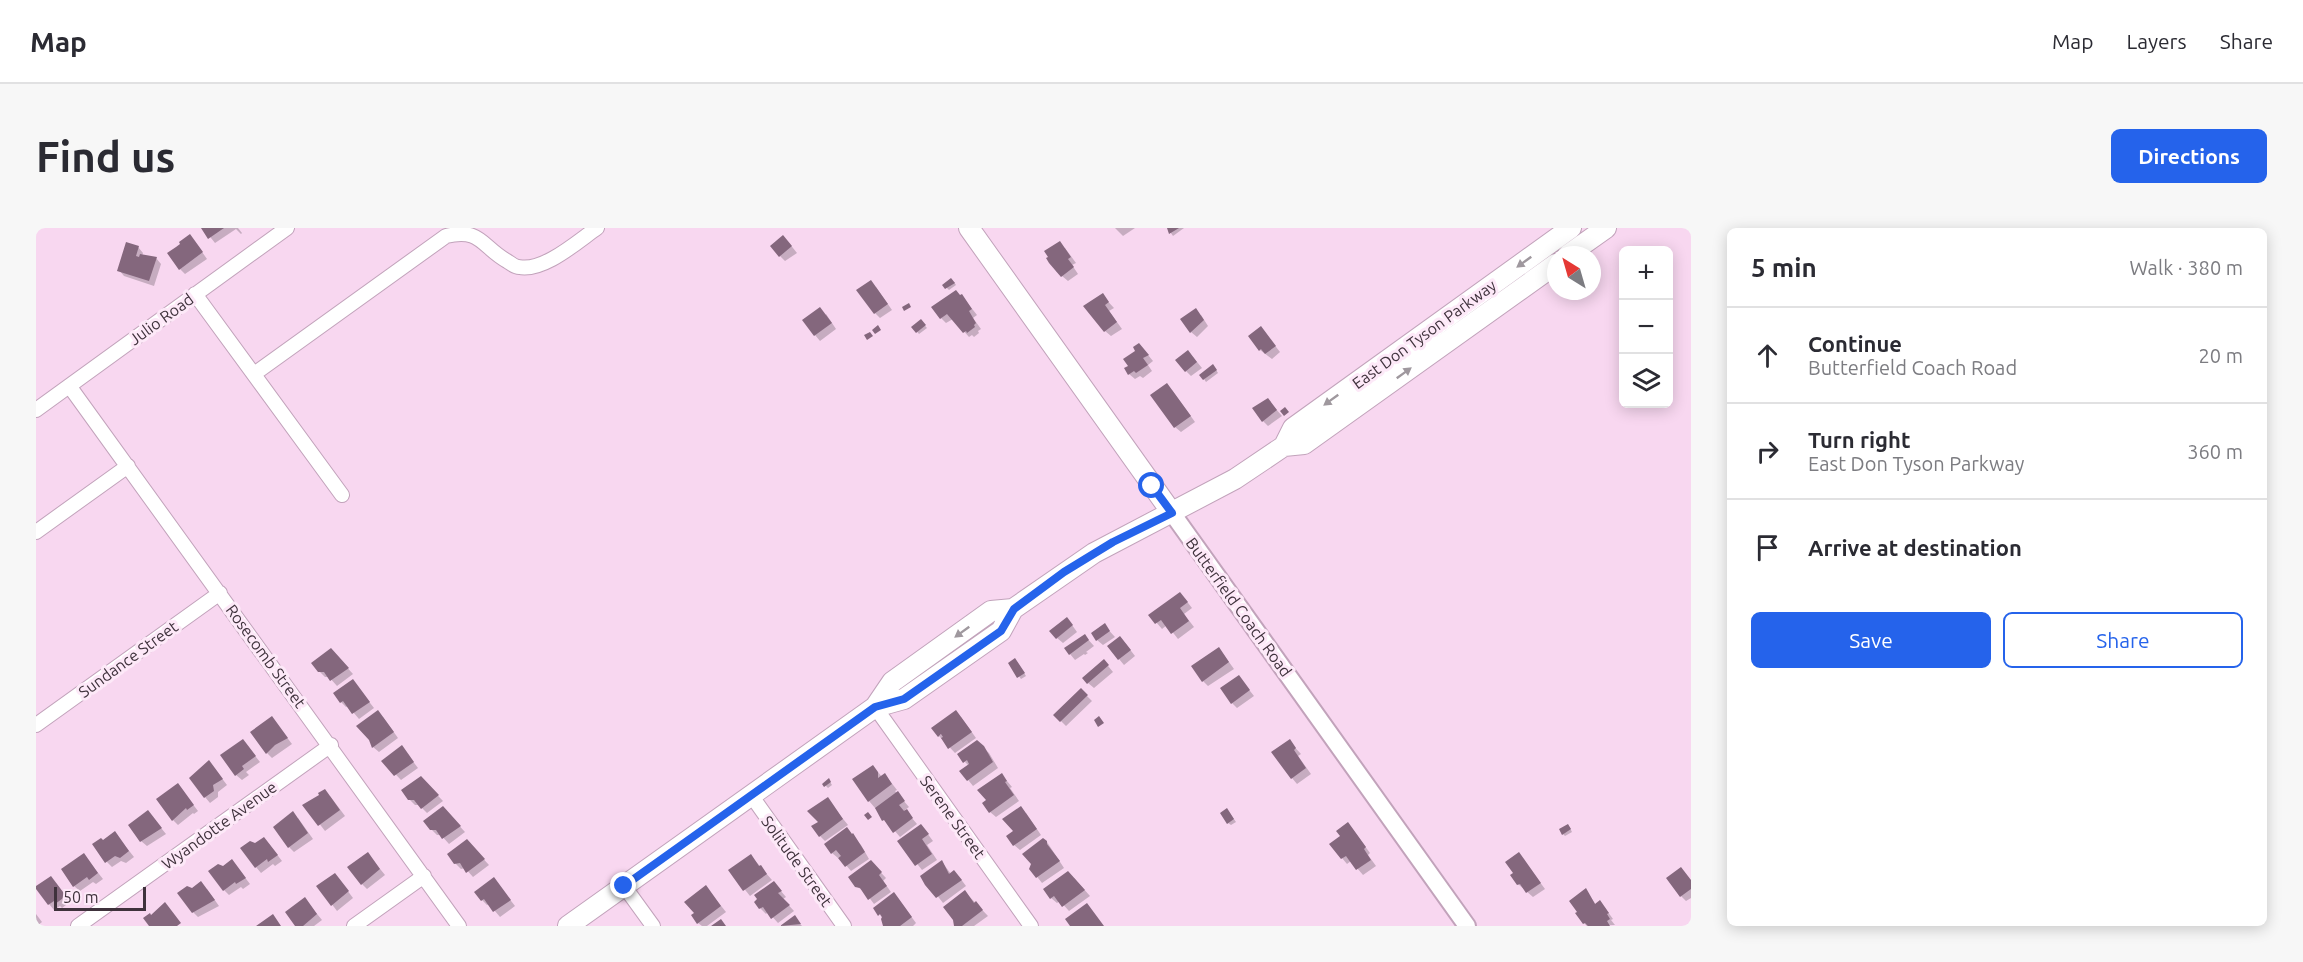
<!DOCTYPE html>
<html lang="en">
<head>
<meta charset="utf-8">
<style>
  body { margin:0; font-family:Ubuntu,sans-serif; background:#f7f7f7; color:#2b2b33 }
  .controls { position:absolute; right:18px; top:18px; display:grid; overflow:hidden; border-radius:9px; box-shadow:0 3px 15px #0003 }
  .controls button { width:54px; height:54px; display:grid; place-items:center; padding:0; border:0; border-bottom:2px solid #e1e1e2; background:#fff; color:#2b2b33; font:30px sans-serif }
  .compass { position:absolute; left:1511px; top:18px; width:54px; height:54px; border-radius:50%; background:#fff; box-shadow:0 3px 15px #0003; rotate:323deg }
  .scale { position:absolute; left:18px; bottom:15px; width:92px; box-sizing:border-box; padding-left:6px; border:3px solid #3f323c; border-top:0; font-size:16px; line-height:21px; white-space:nowrap; color:#3f323c; -webkit-text-stroke:4px #fde9f8; paint-order:stroke }
  .stop { position:absolute; width:18px; height:18px; margin:-14px; border:4px solid #2563eb; border-radius:50%; background:#fff }
  .stop.end { background:#2563eb; border-color:#fff; box-shadow:0 2px 6px #0008 }
  .list { margin:0; padding:0; list-style:none }
  h2 { display:flex; justify-content:space-between; align-items:center; height:78px; margin:0; padding:0 24px; font-size:26px }
  h2 small { font-size:20px; font-weight:400; color:#7c7c81 }
  .list li { display:grid; grid-template-columns:39px 1fr auto; gap:18px; align-items:center; box-sizing:border-box; height:96px; padding:0 24px; border-top:2px solid #e1e1e2 }
  .list b { display:block; font-size:22px; white-space:nowrap }
  .list p { margin:0; font-size:20px; white-space:nowrap; color:#7c7c81 }
  .list em { font-size:20px; font-style:normal; color:#7c7c81 }
  .actions { display:flex; gap:12px; padding:18px 24px }
  .actions a { flex:1; padding:14px 0; border:2px solid #2563eb; border-radius:9px; text-align:center; font-size:21px; color:#2563eb }
  .actions .main { background:#2563eb; color:#fff }
  .icon { flex:none; width:33px; height:33px; fill:none; stroke:currentColor; stroke-width:2; stroke-linecap:round; stroke-linejoin:round }
  .map { position:relative; flex:none; width:1655px; height:698px; overflow:hidden; border-radius:9px }
  header { display:flex; align-items:center; gap:36px; box-sizing:border-box; height:84px; padding:0 30px; background:#fff; border-bottom:2px solid #e1e1e2 }
  header strong { font-size:28px }
  nav { display:flex; gap:33px; margin-inline-start:auto; font-size:21px }
  .intro { display:flex; align-items:center; justify-content:space-between; box-sizing:border-box; height:144px; padding:0 36px }
  h1 { margin:0; font-size:42px }
  .button { padding:15px 27px; border-radius:9px; background:#2563eb; color:#fff; font-size:21px; font-weight:700 }
  main { display:flex; gap:36px; padding:0 36px }
  aside { flex:1; background:#fff; border-radius:9px; box-shadow:0 3px 15px #0003 }
  .map>svg:first-child { display:block }
  .shadow { fill:#0003 }
  .building { fill:#84677d }
  .lines { fill:none; stroke-linecap:round; stroke-linejoin:round }
  .minor-casing { stroke:#c2a3bb; stroke-width:16 }
  .tertiary-casing { stroke:#c2a3bb; stroke-width:20 }
  .secondary-casing { stroke:#c2a3bb; stroke-width:22 }
  .minor { stroke:#fff; stroke-width:14 }
  .tertiary { stroke:#fff; stroke-width:16 }
  .secondary { stroke:#fff; stroke-width:20 }
  .oneway { fill:#9f989e }
  .route { stroke:#2563eb; stroke-width:8 }
  .labels { text-anchor:middle; stroke-width:6; stroke-linejoin:round; paint-order:stroke }
  .street-label { font-size:16px; fill:#3f323c; stroke:#fde9f8 }
</style>
</head>
<body>
<header>
<strong>Map</strong>
<nav><a>Map</a><a>Layers</a><a>Share</a></nav>
</header>
<div class="intro"><h1>Find us</h1><a class="button">Directions</a></div>
<main>
<div class="map">
<svg width="1655" height="698" viewBox="0 0 1655 698">
  <rect width="100%" height="100%" fill="#f8d7f0"/>
  <path class="shadow" d="M167 0H202L206 5 205 6 200 1 179 15Z
    M1079 0H1099L1087 8Z
    M1133 0H1148L1137 8 1132 1Z
    M159 14 171 31 149 46 144 41Z
    M753 15 761 25 749 33 744 28Z
    M102 19 107 25 106 28 120 30 125 36 118 58 88 48 83 42Z
    M1029 20 1040 35 1036 37 1042 46 1032 53 1020 43Z
    M918 54 920 57 913 62 908 57Z
    M840 59 856 82 844 90 839 85Z
    M1066 67 1078 80 1073 83 1086 101 1075 108 1069 103Z
    M926 68 941 87 937 90 945 101 942 103 943 105 938 109 936 107 933 109 917 91 910 95 905 90Z
    M790 86 800 101 784 113 779 107Z
    M1165 87 1172 98 1161 109 1155 104Z
    M885 93 891 100 883 106 877 99Z
    M1230 106 1244 124 1236 131 1224 122Z
    M1108 122 1117 133 1112 137 1116 143 1107 150 1104 148 1099 151 1093 146Z
    M1157 129 1166 140 1155 148 1150 143Z
    M1179 140 1182 145 1170 154 1168 151Z
    M1136 162 1159 194 1145 204 1139 199Z
    M1232 172 1246 188 1232 198 1227 193Z
    M1149 371 1156 380 1148 386 1158 399 1142 411 1131 397 1126 401 1114 387Z
    M1036 397 1041 404 1027 415 1021 410Z
    M1068 397 1079 409 1067 417 1061 412Z
    M1049 408 1058 418 1050 424 1052 425 1049 427 1048 426 1039 432 1034 426Z
    M1089 415 1099 428 1088 437 1083 431Z
    M295 422 317 446 301 458 293 449H289L283 443Z
    M1188 427 1198 441 1172 458 1167 453Z
    M1068 433 1077 444 1058 460 1052 455Z
    M981 434 990 448 985 451 974 435Z
    M1203 449 1218 468 1201 480 1196 475Z
    M317 453 338 480 323 491 312 478 310 479 305 474Z
    M1045 462 1056 473 1030 498 1019 487Z
    M347 489 362 510 343 524 337 519Z
    M925 489 940 510 919 525 903 508Z
    M236 490 256 516 236 530 231 525Z
    M207 513 224 534 210 544 213 547 206 552 200 547Z
    M1253 513 1265 526 1262 528 1275 546 1261 556 1256 550Z
    M941 514 953 525 962 540 937 558 925 543 933 538 929 534Z
    M366 519 382 540 365 552 347 533Z
    M178 540 191 557 182 564V569L174 575 169 569Z
    M842 544 846 549 849 547 854 553 861 562 859 563 873 579 869 582 881 596 864 609 833 573Z
    M966 547 976 559 974 560 983 573 960 589 954 584 952 572Z
    M385 550 407 573 391 585 383 577H379L373 571Z
    M793 552 796 557 792 560 788 556Z
    M142 557 162 583 158 586 157 585 142 597 137 592Z
    M294 568 309 588 289 603 269 577Z
    M791 571 812 597 789 613 784 608V594Z
    M407 580 429 604 413 616 405 607H401L395 601Z
    M112 584 130 606 111 618 105 613Z
    M1193 584 1200 594 1195 597 1192 595Z
    M990 585 1005 607 984 622 978 617 979 603Z
    M262 590 277 611 258 624 253 619Z
    M885 597 897 613 891 617 901 632 886 642 863 613Z
    M1534 600 1536 604 1529 608 1527 606Z
    M811 601 825 617 833 631 815 643 803 629 802 630 796 625Z
    M1317 602 1334 625 1332 627 1340 638 1327 647 1315 633 1311 636 1306 630Z
    M79 605 98 629 90 635 85 633 76 639 71 634 67 614Z
    M431 613 453 637 437 649 429 640 425 641 419 635Z
    M1011 614 1028 640 1006 655 995 641Z
    M233 616 246 633 239 638 237 636 225 645 220 639Z
    M332 626 349 647 331 661 326 656Z
    M1483 626 1509 661 1497 669 1482 656 1479 645Z
    M48 627 67 651 60 656 57 654 44 663 38 658Z
    M715 628 736 652 714 668 694 643Z
    M835 634 850 650 847 653 855 664 838 676 829 664 820 658Z
    M906 634 915 646 924 650 930 658 907 675 886 648Z
    M201 639 214 656 207 661 205 659 193 667 188 662Z
    M299 646 317 670 301 683 282 658Z
    M1038 650 1054 668 1033 683 1024 673 1021 675 1015 670Z
    M458 651 479 678 464 689 453 676 451 677 446 672Z
    M1655 653V670L1650 673 1645 668Z
    M20 655 34 674 26 680 24 678 18 682 13 676Z
    M738 655 750 669 747 671 758 683 742 695 732 684 730 686 724 680Z
    M670 659 690 684 671 698H666L662 695Z
    M171 661 183 678 162 689 157 684 156 662Z
    M1550 662 1560 677 1569 680 1577 691 1575 692 1579 697 1551 698 1548 695Z
    M929 664 952 688 938 698H920L918 692Z
    M269 671 286 692 278 698H261L251 684Z
    M863 672 880 695 877 698H849L847 691 839 680Z
    M0 686 6 694 1 698H0Z
    M758 689 766 698H746Z"/>
  <path class="building" d="M165 0H188L172 11Z
    M1131 0H1143L1133 6Z
    M154 6 167 24 143 42 131 25 140 19 144 16 143 14Z
    M747 7 756 18 743 29 734 18Z
    M1024 13 1035 29 1032 31 1038 39 1025 49 1013 35 1010 30 1012 29 1008 23Z
    M90 14 103 18 100 28 103 29 104 26 121 29 113 53 81 43Z
    M915 50 919 55 909 61 906 57Z
    M835 52 852 76 838 86 820 62Z
    M920 62 924 67 926 66 936 81 933 83 940 95 938 97 939 99 931 105 930 103 927 105 911 86 904 91 895 79Z
    M1067 65 1073 74 1069 77 1081 94 1068 104 1047 78Z
    M873 75 875 79 868 83 866 79Z
    M784 79 796 95 778 108 766 92Z
    M1160 80 1168 92 1154 105 1144 91Z
    M885 91 890 97 880 105 875 99Z
    M842 97 845 102 839 106 836 102Z
    M1225 98 1240 118 1229 126 1225 121 1223 123 1212 108Z
    M834 104 837 108 831 112 828 107Z
    M1103 115 1113 127 1107 130 1112 137 1100 145 1098 143 1092 147 1088 140 1092 138 1087 131 1099 123 1097 119Z
    M1152 122 1161 134 1149 144 1139 132Z
    M1177 136 1181 142 1167 152 1163 147Z
    M1131 155 1155 188 1138 200 1114 167Z
    M1232 170 1241 182 1226 194 1216 180Z
    M1249 179 1253 184 1248 188 1244 183Z
    M1144 364 1152 374 1144 380 1153 393 1135 406 1125 392 1119 396 1112 387Z
    M1031 389 1037 397 1020 411 1013 403Z
    M1069 395 1074 403 1060 413 1055 405Z
    M1049 406 1053 412 1033 427 1028 420Z
    M1084 408 1095 422 1082 432 1071 418Z
    M1183 419 1193 434 1166 454 1155 438Z
    M295 420 313 440 294 453 288 444H282L275 435Z
    M979 430 989 445 981 450 972 435Z
    M1068 431 1073 437 1051 456 1046 450Z
    M1203 447 1214 462 1195 476 1184 460Z
    M317 451 334 474 316 486 307 473 304 475 297 465Z
    M1045 460 1052 467 1024 494 1017 487Z
    M342 482 358 504 336 520 333 512 320 498Z
    M920 482 936 504 912 521 905 510 907 509 905 506 902 509 895 500Z
    M236 488 252 510 239 517 230 526 214 504Z
    M1063 488 1068 495 1062 499 1058 492Z
    M207 511 220 528 206 538 208 541 199 548 184 527Z
    M1254 511 1260 520 1258 522 1270 540 1255 551 1235 524Z
    M941 512 948 518 957 534 931 553 923 543 933 536 931 532 927 535 921 526Z
    M366 517 378 534 358 548 345 533Z
    M173 532 187 551 177 557 178 563 168 570 153 550Z
    M837 537 842 544V550L849 545 856 556 832 574 816 551Z
    M966 545 971 553 969 554 978 567 953 585 946 575 950 572 941 562Z
    M385 548 403 567 385 581 378 572H372L365 562Z
    M793 550 795 554 788 559 786 556Z
    M142 555 158 577 151 582 150 580 136 593 120 571Z
    M289 561 304 582 282 598 266 577 283 567 282 565Z
    M862 563 869 573 863 577 868 583 871 581 877 590 857 605 848 592 846 593 839 580Z
    M792 569 807 591 783 609 775 598 782 594 771 583Z
    M407 578 425 598 406 611 400 602H394L387 593Z
    M985 578 1001 601 977 618 970 608 977 603 966 591Z
    M1191 580 1198 591 1191 596 1184 585Z
    M112 582 126 600 104 614 92 597Z
    M257 583 272 605 252 620 237 599Z
    M832 584 836 589 832 592 828 587Z
    M1312 594 1330 619 1328 621 1335 632 1320 642 1310 628 1305 631 1293 616 1304 608 1300 603Z
    M885 596 893 606 886 611 896 626 879 638 861 613Z
    M1532 596 1535 601 1526 607 1523 601Z
    M811 599 816 606 817 605 829 624 809 639 802 630 805 628 800 622 795 626 788 616Z
    M79 603 93 623 84 630 79 628 69 635 56 616 65 610 67 612Z
    M228 609 242 627 232 634 231 631 219 640 204 620 214 613 219 615Z
    M1007 610 1011 613V616L1024 633 1000 650 993 641 995 636 986 626Z
    M431 611 449 631 430 645 424 635 418 636 411 626Z
    M332 624 344 641 325 657 311 639Z
    M1483 624 1505 655 1490 665 1484 656 1481 657 1474 647 1477 645 1469 634Z
    M48 625 62 645 53 652 51 649 37 659 25 641Z
    M715 626 723 638 725 637 731 646 707 663 692 642Z
    M196 631 210 650 200 656 199 654 187 663 172 643 182 636 187 638Z
    M835 632 846 644 843 647 851 658 832 672 824 660 819 659 812 649Z
    M906 632 913 646 918 642 926 652 900 670 889 657 884 648Z
    M1645 639 1655 652V661L1644 669 1630 650Z
    M1032 643 1049 662 1026 679 1018 668 1014 671 1007 661Z
    M299 645 313 663 295 678 280 658Z
    M15 648 30 668 19 676 18 673 12 677 0 661V658Z
    M458 649 475 672 457 684 448 671 445 673 438 664Z
    M165 653 179 672 156 685 141 665 151 658 156 660Z
    M738 653 746 663 742 665 754 677 735 691 727 679 723 681 718 674 721 671 718 667Z
    M670 657 685 678 661 696 655 687 658 685 648 674Z
    M1550 660 1559 676 1564 672 1573 685 1571 686 1574 691 1571 693 1574 698H1552L1549 695 1547 696 1539 685 1541 684 1533 673Z
    M929 662 938 675 940 673 947 682 926 698H918L917 692 907 679Z
    M858 664 876 689 864 698H847L845 691 846 689 844 686 842 688 837 680Z
    M269 669 281 686 267 698H259L249 684Z
    M129 674 145 695 141 698H113L107 690 114 685 115 687Z
    M1051 675 1068 698H1034L1029 691Z
    M237 686 245 698H220Z
    M759 687 765 696 744 698Z
    M685 691 690 698H675Z"/>
  <g class="lines">
    <g class="minor-casing">
      <path id="minor" d="M159 66 306 267
        M218 146 410 8C445 0 445 18 471 33 474 35 479 39 483 39 508 44 542 13 561 0
        M34 159 423 698
        M0 182 251 0
        M0 304 92 238
        M839 479 995 698
        M0 497 184 365
        M715 567 808 698
        M588 658 617 698
        M42 698 295 517
        M318 698 388 648"/>
    </g>
    <g class="tertiary-casing">
      <path id="tertiary" d="M1136 285 1431 698"/>
    </g>
    <g class="secondary-casing">
      <path id="secondary" d="M933 0 1136 285
        M1532 27 1570 0
        M1248 218 1257 200 1535 0
        M839 479 868 471 965 403 977 381 1058 325 1199 251 1248 218 1268 216 1520 36
        M532 698 839 479 856 454 955 383 977 381"/>
    </g>
    <use href="#minor" class="minor"/>
    <use href="#tertiary" class="tertiary"/>
    <use href="#secondary" class="secondary"/>
  </g>
  <defs><path id="oneway-solid" d="M-6-.8H1V-3.2L6.5 0L1 3.2V.8H-6Z" transform="scale(1.5)"/></defs>
  <g class="oneway">
    <use href="#oneway-solid" transform="translate(1488 34) rotate(144)"/>
    <use href="#oneway-solid" transform="translate(1368 145) rotate(-36)"/>
    <use href="#oneway-solid" transform="translate(1295 172) rotate(144)"/>
    <use href="#oneway-solid" transform="translate(926 404) rotate(144)"/>
  </g>
  <g class="lines">
    <path class="route" d="M588 658 839 479 868 471 965 403 978 381 1028 344 1077 314 1136 285 1116 258"/>
  </g>
  <g class="labels">
    <g class="street-label">
      <text transform="translate(125 91) rotate(-36)" y="6">Julio Road</text>
      <text transform="translate(1388 106) rotate(-36)" y="6">East Don Tyson Parkway</text>
      <text transform="translate(1203 379) rotate(54)" y="6">Butterfield Coach Road</text>
      <text transform="translate(230 428) rotate(54)" y="6">Rosecomb Street</text>
      <text transform="translate(92 431) rotate(-36)" y="6">Sundance Street</text>
      <text transform="translate(917 589) rotate(54)" y="6">Serene Street</text>
      <text transform="translate(183 597) rotate(-36)" y="6">Wyandotte Avenue</text>
      <text transform="translate(761 633) rotate(54)" y="6">Solitude Street</text>
    </g>
  </g>
</svg>
<div class="controls">
<button>+</button>
<button>−</button>
<button><svg class="icon" aria-label="layers" viewBox="0 0 24 24"><path d="M12 4l9 5-9 5-9-5zM3 14l9 5 9-5"/></svg></button>
</div>
<svg class="compass" viewBox="-18 -18 36 36"><path d="M0-13l5 13h-10z" fill="#e53935"/><path d="M0 13l5-13h-10z" fill="#7c7c81"/></svg>
<div class="scale">50 m</div>
<div class="stop" style="left:1116px;top:258px"></div>
<div class="stop end" style="left:588px;top:658px"></div>
</div>
<aside>
<h2>5 min<small>Walk · 380 m</small></h2>
<ul class="list">
<li><svg class="icon" aria-label="ahead" viewBox="0 0 24 24"><path d="M12 20V5M6 11l6-6 6 6"/></svg><div><b>Continue</b><p>Butterfield Coach Road</p></div><em>20 m</em></li>
<li><svg class="icon" aria-label="right" viewBox="0 0 24 24"><path d="M7 20v-9h11M14 6l5 5-5 5"/></svg><div><b>Turn right</b><p>East Don Tyson Parkway</p></div><em>360 m</em></li>
<li><svg class="icon" aria-label="arrive" viewBox="0 0 24 24"><path d="M6 21V4h12l-3 4 3 4H6"/></svg><div><b>Arrive at destination</b></div></li>
</ul>
<div class="actions"><a class="main">Save</a><a>Share</a></div>
</aside>
</main>
</body>
</html>
